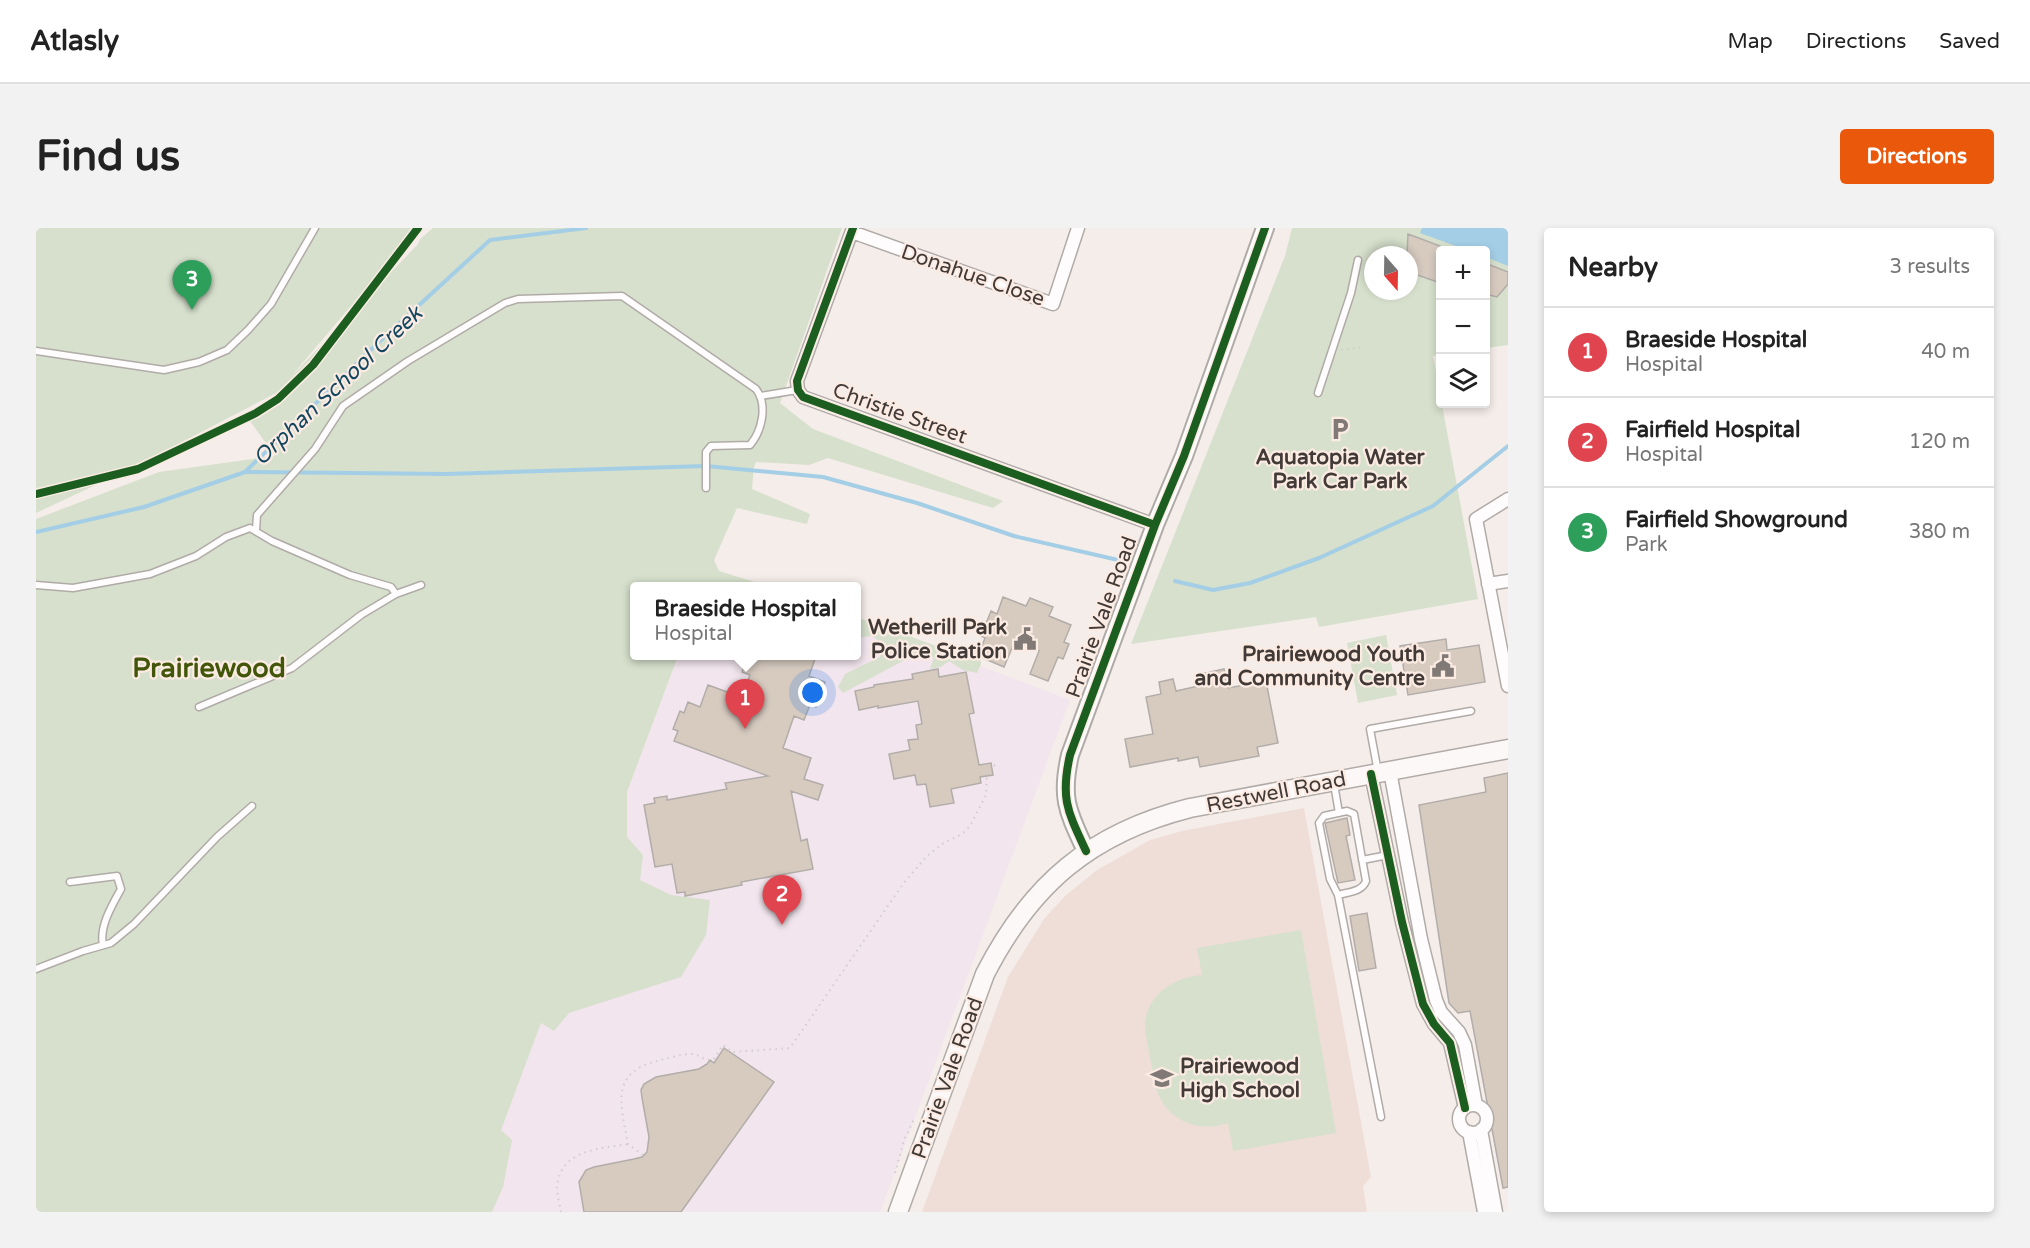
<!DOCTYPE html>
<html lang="en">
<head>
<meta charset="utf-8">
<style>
  body { margin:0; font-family:"Varela Round",sans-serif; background:#f2f2f2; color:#222 }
  .controls { position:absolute; right:18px; top:18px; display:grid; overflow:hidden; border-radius:6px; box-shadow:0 3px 9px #0003 }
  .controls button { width:54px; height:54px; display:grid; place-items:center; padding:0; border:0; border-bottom:2px solid #e0e0e0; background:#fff; color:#222; font:30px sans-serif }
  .compass { position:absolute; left:1328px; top:18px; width:54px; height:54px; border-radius:50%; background:#fff; box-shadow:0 3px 9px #0003; rotate:160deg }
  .you { position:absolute; left:777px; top:465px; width:21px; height:21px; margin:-15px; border:4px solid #fff; border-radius:50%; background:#1a73e8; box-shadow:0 0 0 9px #1a73e833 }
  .badge { display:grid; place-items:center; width:39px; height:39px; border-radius:50%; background:#ea580c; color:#fff; font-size:20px; font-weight:700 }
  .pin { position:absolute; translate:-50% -50px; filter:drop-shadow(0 2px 3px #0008) }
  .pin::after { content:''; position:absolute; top:32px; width:21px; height:18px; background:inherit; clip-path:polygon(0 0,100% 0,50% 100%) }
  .popup { position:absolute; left:594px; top:354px; width:231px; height:78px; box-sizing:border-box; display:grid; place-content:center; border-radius:6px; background:#fff; filter:drop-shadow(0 2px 4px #0005); font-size:20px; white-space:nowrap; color:#767676 }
  .popup b { font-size:22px; color:#222 }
  .popup::after { content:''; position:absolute; left:50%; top:100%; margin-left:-12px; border:12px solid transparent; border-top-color:#fff }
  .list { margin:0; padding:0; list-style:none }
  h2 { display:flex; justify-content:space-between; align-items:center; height:78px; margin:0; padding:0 24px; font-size:26px }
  h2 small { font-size:20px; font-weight:400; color:#767676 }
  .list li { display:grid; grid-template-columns:39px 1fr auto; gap:18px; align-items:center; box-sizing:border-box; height:90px; padding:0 24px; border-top:2px solid #e0e0e0 }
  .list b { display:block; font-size:22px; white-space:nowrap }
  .list p { margin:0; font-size:20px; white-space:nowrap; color:#767676 }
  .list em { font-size:20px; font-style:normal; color:#767676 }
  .icon { flex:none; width:33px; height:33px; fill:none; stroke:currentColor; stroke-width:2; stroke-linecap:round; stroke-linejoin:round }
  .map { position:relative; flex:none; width:1472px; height:984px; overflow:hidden; border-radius:6px }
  header { display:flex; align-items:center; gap:36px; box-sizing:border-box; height:84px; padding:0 30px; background:#fff; border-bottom:2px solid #e0e0e0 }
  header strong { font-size:28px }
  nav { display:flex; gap:33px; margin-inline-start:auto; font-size:21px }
  .intro { display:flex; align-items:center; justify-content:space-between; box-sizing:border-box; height:144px; padding:0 36px }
  h1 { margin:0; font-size:42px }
  .button { padding:15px 27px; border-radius:6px; background:#ea580c; color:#fff; font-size:21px; font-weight:700 }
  main { display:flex; gap:36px; padding:0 36px }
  aside { flex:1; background:#fff; border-radius:6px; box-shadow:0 3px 9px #0003 }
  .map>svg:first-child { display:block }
  .education { fill:#efded7 }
  .medical { fill:#f2e5ed }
  .green { fill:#d6e0cc; fill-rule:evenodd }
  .water { fill:#a3cee6 }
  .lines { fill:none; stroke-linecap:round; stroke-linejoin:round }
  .stream { stroke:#a3cee6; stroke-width:4 }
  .building { fill:#d7cbc0; stroke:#b2ada9; stroke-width:1.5 }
  .service-casing { stroke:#b1aba8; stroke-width:9 }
  .minor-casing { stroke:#b1aba8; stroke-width:15 }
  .tertiary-casing { stroke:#b1aba8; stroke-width:20 }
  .secondary-casing { stroke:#b1aba8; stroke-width:21 }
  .path { stroke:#d1cdcc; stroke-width:2; stroke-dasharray:1.5 4.5; stroke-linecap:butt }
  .service { stroke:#fefcfc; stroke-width:6 }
  .minor { stroke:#fefcfc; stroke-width:12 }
  .tertiary { stroke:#fefcfc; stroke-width:16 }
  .secondary { stroke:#fbf8f7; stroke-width:18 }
  .cycleway-casing { stroke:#fbebe3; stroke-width:11 }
  .cycleway { stroke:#1b5e20; stroke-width:8 }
  .labels { text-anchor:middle; stroke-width:4.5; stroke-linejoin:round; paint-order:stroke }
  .street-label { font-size:21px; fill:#413a37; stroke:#fbebe3 }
  .poi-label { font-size:21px; font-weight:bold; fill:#413a37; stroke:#fbebe3; text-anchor:end }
  .water-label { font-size:22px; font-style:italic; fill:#12475f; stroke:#fbebe3 }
  .district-label { font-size:27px; font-weight:bold; fill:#425609; stroke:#fbebe3 }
</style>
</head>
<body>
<header>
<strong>Atlasly</strong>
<nav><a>Map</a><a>Directions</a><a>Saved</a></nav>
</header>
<div class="intro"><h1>Find us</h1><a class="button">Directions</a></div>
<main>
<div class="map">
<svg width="1472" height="984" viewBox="0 0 1472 984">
  <rect width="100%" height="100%" fill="#f5ede9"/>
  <path class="education" d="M1268 580 1335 949 1327 958 1331 984H886L972 749 1008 691 1029 668 1061 642 1114 612 1146 603Z"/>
  <path class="medical" d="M820 391 1034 472 844 984H434L642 428H820Z"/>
  <path class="green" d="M0 0H381L253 151 382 16 384 11 397 0H806L744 175 777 201 967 273 957 280 792 230 773 237 720 234 718 239 716 261 774 286 771 296 701 280 678 332 683 343 731 358 686 357 683 358H598V428H642L591 564V609L607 627 604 652 635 667 674 672 670 707 645 749 533 785 518 803 505 795 465 902 476 912 467 959 456 984H0V291L123 244 239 228 214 193 240 165 98 239 0 285Z
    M1256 0H1472V117L1450 120V22H1404V126L1397 128 1442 371 1283 399 1280 389 1095 416 1249 28ZM1337 27H1373V63H1337Z
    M820 389 928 428 943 418 945 436 941 445 927 442 913 433 905 439 894 441 898 429 878 427 807 465 802 459 809 446 844 429V414L836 408 820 410Z
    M1350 407 1361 467 1322 475 1311 415Z
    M1265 702 1300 905 1197 923 1192 895C1165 905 1134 894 1122 866 1118 855 1117 842 1114 830 1113 821 1110 811 1109 802 1107 769 1137 749 1166 747L1161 720Z"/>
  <path class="water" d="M1386 0H1472V38L1450 29V22H1431L1384 5Z"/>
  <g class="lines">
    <path class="stream" d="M209 244 411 246 670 238 787 249 881 275 978 308 1082 332
      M0 304 108 279 209 244 345 112 454 12 550 0
      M1139 353 1177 362 1214 355 1283 330 1397 278 1472 218"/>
  </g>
  <path class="building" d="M1372 6 1404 18V55L1373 44V27H1371Z
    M1449 35 1472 44V56L1461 69 1449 66Z
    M967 369 990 378 994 370 1017 379 1013 388 1035 397 1028 414 1033 416 1027 431 1022 429 1012 453 994 446 1003 423 979 413 968 439 942 428 949 410 945 408 955 383 961 386Z
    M1410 411 1411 422 1443 417 1449 454 1372 467 1364 418Z
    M712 428H780L773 448 789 454 780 479 774 477 768 492 758 488 747 520 775 530 768 551 787 557 782 572 755 563 765 613 771 611 777 641 705 654 706 657 649 668V664L641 665 636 636 619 639 608 577 619 575 618 570 631 568V572L691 561 689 555 732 548 638 513 642 503 637 501 644 483 648 485 652 474 664 479 672 457 705 469 714 447 706 444Z
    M902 441 903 449 930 444 938 485 933 486 943 537 955 535 957 547 944 549 945 555 915 561 918 575 894 579 890 556 881 557 879 547 858 551 853 526 874 522 872 512 882 511 880 497 886 496 882 473 842 480V478L823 482 819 463 838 459V457L877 451 876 446Z
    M1188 441 1192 460 1230 453 1242 515 1221 519 1223 528 1164 539 1162 529 1142 533V530L1094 539 1089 511 1117 506 1110 469 1125 466 1123 454 1137 451 1140 463 1167 457 1165 446Z
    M1472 545V959L1467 960 1434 783 1422 785 1413 775 1383 577 1450 564 1448 550Z
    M1311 590 1314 607 1310 608 1319 652 1302 655 1289 595Z
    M1331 685 1340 740 1323 743 1314 688Z
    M688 820 738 854 645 984H548L543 954 550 942 558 939 598 931 606 929 611 924 613 909 606 870 605 862 608 856 620 849 663 841 671 836 674 832 678 835Z"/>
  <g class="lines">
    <g class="service-casing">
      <path id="service" d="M0 123 128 142 163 134 191 122 212 102 235 76 279 0
        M1282 165 1315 65 1322 32
        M725 168 761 162
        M220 302 221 287 279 221 307 178 372 133 469 75 482 71 586 68 720 161C732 177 726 203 714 217L675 218 670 224V260
        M0 357 37 360 114 346 160 328 190 309 214 300 236 313 314 347 355 359 360 366
        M163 479 256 440 325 387 360 366 385 357
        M1342 544 1334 501 1435 483
        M1298 556 1303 585
        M1326 632 1352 627
        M34 654 81 648 85 661C76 677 63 699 67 717
        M1302 667C1312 664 1326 664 1330 653L1318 586 1311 583 1288 588 1283 595 1294 651 1302 667 1345 889
        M0 741 47 723 75 715 98 696 181 609 216 578"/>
    </g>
    <g class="minor-casing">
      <path id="minor" d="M817 0 761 153 762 162 767 169 1119 297
        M816 4 1017 76 1042 0
        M1472 271 1440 291 1472 458
        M1452 356 1472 353
        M1354 543 1385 711 1400 772 1405 784 1423 804 1429 817 1440 877
        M1335 546 1366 694 1387 776 1398 796 1414 815 1429 880
        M1423 891a14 14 0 1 1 28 0a14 14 0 1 1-28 0Z
        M1445 902 1460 984
        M1433 904 1448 984"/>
    </g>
    <g class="tertiary-casing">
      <path id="tertiary" d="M1050 623C1032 584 1024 571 1034 527L1119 297 1148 228 1229 0"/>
    </g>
    <g class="secondary-casing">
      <path id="secondary" d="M862 984 949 746C995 656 1055 605 1154 580L1472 521"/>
    </g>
    <path class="path" d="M1305 122 1328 119
      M607 927 592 916C584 873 573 842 629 831 637 829 647 826 656 826 662 826 664 830 669 831 671 832 674 832 677 832L687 817 696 824 754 820 867 656 891 628 906 616 926 606 934 598 950 567 951 541 961 536
      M859 945 868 912 878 891
      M525 984C524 977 521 968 521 960 524 921 563 921 592 916"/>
    <use href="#service" class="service"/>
    <use href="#minor" class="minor"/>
    <use href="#tertiary" class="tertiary"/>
    <use href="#secondary" class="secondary"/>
    <g class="cycleway-casing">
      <path id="cycleway" d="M817 0 761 153 762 162 767 169 1119 297
        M0 266 102 241 220 185 242 171 277 137 382 0
        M1335 546 1366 694 1387 776 1398 796 1414 815 1429 880
        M1050 623C1032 584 1024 571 1034 527L1119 297 1148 228 1229 0"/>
    </g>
    <use href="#cycleway" class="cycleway"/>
  </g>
  <defs>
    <g id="parking-bare" transform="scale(1.8)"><path d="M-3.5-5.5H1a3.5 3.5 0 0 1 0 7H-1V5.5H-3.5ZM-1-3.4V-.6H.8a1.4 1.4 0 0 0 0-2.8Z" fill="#807975" stroke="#fbebe3" stroke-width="2.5" paint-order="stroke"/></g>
    <g id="civic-bare" transform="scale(1.8)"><path d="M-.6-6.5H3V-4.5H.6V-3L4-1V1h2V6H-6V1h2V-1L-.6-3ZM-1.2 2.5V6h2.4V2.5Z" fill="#807975" stroke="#fbebe3" stroke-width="2.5" paint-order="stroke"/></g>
    <g id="school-bare" transform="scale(1.8)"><path d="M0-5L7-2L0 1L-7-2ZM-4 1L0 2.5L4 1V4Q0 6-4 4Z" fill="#807975" stroke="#fbebe3" stroke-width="2.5" paint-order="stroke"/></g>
  </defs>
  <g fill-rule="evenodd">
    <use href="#parking-bare" x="1304" y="201"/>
    <use href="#civic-bare" x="989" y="411"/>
    <use href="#civic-bare" x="1407" y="438"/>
    <use href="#school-bare" x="1126" y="850"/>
  </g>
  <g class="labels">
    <g class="street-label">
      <text transform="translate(937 47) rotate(19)" y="7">Donahue Close</text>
      <text transform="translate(864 185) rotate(20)" y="7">Christie Street</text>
      <text transform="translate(1065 389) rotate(-70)" y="7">Prairie Vale Road</text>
      <text transform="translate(1240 564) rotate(-11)" y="7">Restwell Road</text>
      <text transform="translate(911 850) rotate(-70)" y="7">Prairie Vale Road</text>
    </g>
    <g class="poi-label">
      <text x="1304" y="236" text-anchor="middle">Aquatopia Water<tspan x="1304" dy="24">Park Car Park</tspan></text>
      <text x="971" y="406">Wetherill Park<tspan x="971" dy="24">Police Station</tspan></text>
      <text x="1389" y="433">Prairiewood Youth<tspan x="1389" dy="24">and Community Centre</tspan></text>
      <text x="1144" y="845" text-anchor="start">Prairiewood<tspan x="1144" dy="24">High School</tspan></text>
    </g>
    <g class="water-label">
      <text transform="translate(301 157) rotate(-43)" y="8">Orphan School Creek</text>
    </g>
    <g class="district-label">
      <text x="173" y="449">Prairiewood</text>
    </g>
  </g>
</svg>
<div class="controls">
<button>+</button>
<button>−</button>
<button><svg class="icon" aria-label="layers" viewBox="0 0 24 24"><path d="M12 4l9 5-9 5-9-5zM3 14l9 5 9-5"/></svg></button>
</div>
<svg class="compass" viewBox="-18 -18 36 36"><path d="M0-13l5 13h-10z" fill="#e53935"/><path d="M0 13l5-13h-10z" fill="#767676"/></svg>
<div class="you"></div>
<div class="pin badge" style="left:709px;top:501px;background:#e0444e">1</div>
<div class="popup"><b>Braeside Hospital</b>Hospital</div>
<div class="pin badge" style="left:746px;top:697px;background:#e0444e">2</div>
<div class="pin badge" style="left:156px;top:82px;background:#2e9e5b">3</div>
</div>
<aside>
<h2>Nearby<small>3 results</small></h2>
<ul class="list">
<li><span class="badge" style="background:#e0444e">1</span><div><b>Braeside Hospital</b><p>Hospital</p></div><em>40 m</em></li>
<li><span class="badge" style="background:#e0444e">2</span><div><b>Fairfield Hospital</b><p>Hospital</p></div><em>120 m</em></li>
<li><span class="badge" style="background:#2e9e5b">3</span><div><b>Fairfield Showground</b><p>Park</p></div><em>380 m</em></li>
</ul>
</aside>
</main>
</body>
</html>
